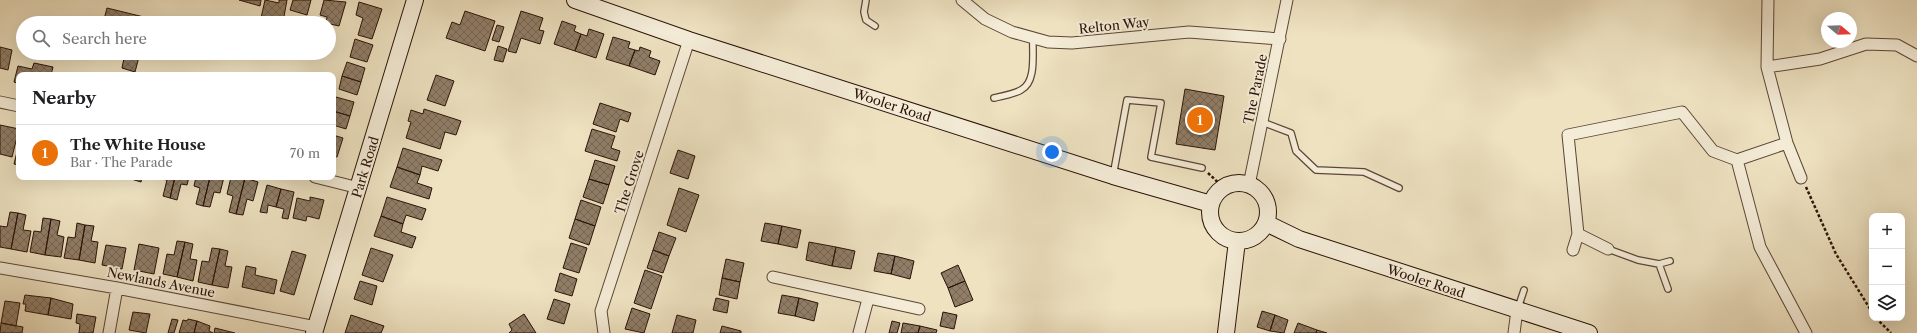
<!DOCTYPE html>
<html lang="en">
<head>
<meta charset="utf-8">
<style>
  body { margin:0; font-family:"Libre Caslon Text",serif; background:#f2f2f2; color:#202124 }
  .controls { position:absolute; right:12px; bottom:12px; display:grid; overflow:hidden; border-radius:8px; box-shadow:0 4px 16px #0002 }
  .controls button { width:36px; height:36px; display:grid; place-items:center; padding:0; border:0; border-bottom:1px solid #e0e0e0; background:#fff; color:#202124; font:20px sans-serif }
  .compass { position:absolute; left:1821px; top:12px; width:36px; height:36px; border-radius:50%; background:#fff; box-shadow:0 4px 16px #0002; rotate:109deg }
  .you { position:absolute; left:1052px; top:152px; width:14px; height:14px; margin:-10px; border:3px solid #fff; border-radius:50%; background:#1a73e8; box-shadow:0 0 0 6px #1a73e833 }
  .badge { display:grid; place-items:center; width:26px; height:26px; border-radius:50%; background:#ea580c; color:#fff; font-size:13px; font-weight:700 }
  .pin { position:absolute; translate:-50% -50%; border:2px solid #fff; box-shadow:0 1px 4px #0006 }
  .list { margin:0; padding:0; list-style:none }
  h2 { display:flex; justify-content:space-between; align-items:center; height:52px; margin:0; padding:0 16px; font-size:17px }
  h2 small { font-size:13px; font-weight:400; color:#757577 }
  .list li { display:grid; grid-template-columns:26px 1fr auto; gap:12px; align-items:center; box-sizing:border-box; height:56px; padding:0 16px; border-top:1px solid #e0e0e0 }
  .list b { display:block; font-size:15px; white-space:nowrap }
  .list p { margin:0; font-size:13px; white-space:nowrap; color:#757577 }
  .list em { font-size:13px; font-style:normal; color:#757577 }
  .icon { flex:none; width:22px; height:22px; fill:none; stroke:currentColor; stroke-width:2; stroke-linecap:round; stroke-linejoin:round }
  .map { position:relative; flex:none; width:1917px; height:333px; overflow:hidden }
  .search { position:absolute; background:#fff; box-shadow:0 4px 16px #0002; left:16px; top:16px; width:320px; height:44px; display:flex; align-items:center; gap:10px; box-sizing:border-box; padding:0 14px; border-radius:22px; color:#757577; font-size:15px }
  .panel { position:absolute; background:#fff; box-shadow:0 4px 16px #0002; left:16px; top:72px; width:320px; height:108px; border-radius:8px }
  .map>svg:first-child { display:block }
  .building { fill:url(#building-cross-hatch); stroke:#2b1207 }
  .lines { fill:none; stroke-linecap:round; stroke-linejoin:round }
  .lane-casing { stroke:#5c4636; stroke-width:8 }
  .street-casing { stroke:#5c4636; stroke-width:13 }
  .secondary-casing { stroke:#2b1207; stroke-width:18 }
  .path { stroke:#2b1207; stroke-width:2.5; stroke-dasharray:3 2; stroke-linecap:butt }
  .lane { stroke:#f4ecd7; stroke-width:5.5 }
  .street { stroke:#f4ecd7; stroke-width:11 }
  .secondary { stroke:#f4ecd7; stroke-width:16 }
  .labels { text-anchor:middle; stroke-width:4; stroke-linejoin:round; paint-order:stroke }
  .street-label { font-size:13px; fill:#2b1207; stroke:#f4ecd7 }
</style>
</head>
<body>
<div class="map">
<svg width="1917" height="333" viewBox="0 0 1917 333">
  <defs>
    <pattern id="building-cross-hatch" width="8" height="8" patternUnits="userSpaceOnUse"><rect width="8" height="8" fill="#907e68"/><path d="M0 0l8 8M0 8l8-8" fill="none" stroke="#766654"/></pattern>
  </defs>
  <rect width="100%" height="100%" fill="#eee2c1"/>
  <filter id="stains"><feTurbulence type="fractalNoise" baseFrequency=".005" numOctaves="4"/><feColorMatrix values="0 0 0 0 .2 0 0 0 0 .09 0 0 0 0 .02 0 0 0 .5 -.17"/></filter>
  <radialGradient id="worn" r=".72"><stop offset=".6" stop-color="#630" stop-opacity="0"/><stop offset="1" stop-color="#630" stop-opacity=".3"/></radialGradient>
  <path class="building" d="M239 0H261L260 6Z
    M265 0 279 3V0H287L283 22 261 18Z
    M293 0H311L307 15 290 10Z
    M324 0 346 2 339 26 326 23 327 17 320 15Z
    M359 2 382 9 372 39 358 35 363 18 356 15Z
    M107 8 148 18 147 23H103Z
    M465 11 495 21 485 51 446 38 452 22 460 25Z
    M521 11 543 18 539 30 544 31 540 44 521 38 516 53 508 51Z
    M562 21 576 26 574 31 581 34 575 51 554 44Z
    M497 25 504 27 499 42 492 40Z
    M589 29 604 34 596 58 575 51 581 34 587 36Z
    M613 37 630 42 628 48 635 50 629 66 606 59Z
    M355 39 373 45 367 62 350 57Z
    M498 46 507 49 503 62 494 60Z
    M0 47 12 50 8 70 0 68Z
    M640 47 651 51 649 57 660 61 655 75 629 66 635 50 639 51Z
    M96 53H116L115 58Z
    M125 53H140L135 72 122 68Z
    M347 62 365 68 361 82 342 76Z
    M34 63 53 67 51 75H19V84L14 82 18 66 32 69Z
    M436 75 454 81 445 106 427 100Z
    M342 76 361 82 357 95 339 89Z
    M1185 89 1224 96 1215 150 1176 144Z
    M336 97 354 102 350 116 333 111Z
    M600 103 631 113 628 122 620 119 616 132 593 124Z
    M424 109 461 121 456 135 445 132 440 149 406 138 411 122 408 121 411 110 423 114Z
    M333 111 350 116 346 129 333 125Z
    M0 125 19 129 12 157 0 154Z
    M592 129 615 136 611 148 620 151 617 161 585 151Z
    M333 135 343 138 337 157 333 156Z
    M19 144V165L14 164Z
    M403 148 442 160 438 171 422 166 420 175 397 167Z
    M678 150 695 156 688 179 670 173Z
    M595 160 615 166 609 185 589 179Z
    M397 167 420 175 417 183 432 188 429 199 390 187Z
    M128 177H142L141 182 128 178Z
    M161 177H175L170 198 163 196 167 180 161 179Z
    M175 177H189L187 185 181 184 177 200 170 198Z
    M196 177H210L203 206 196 204 200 188 194 186Z
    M210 177H224L220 193 214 192 210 207 203 206Z
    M231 177 245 178 236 214 229 212 233 196 227 194Z
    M245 178 258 182 253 201 247 199 243 215 236 214Z
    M589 179 609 185 603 204 583 197Z
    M267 185 281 189 276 207 268 205 267 213 260 212Z
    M679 188 699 195 686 232 667 225Z
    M281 189 294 192 288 219 282 218 284 209 276 207Z
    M310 197 324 200 319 219 307 216 306 221 293 218 297 198 310 201Z
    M387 197 426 209 422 220 406 215 403 224 381 216Z
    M581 200 601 207 595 226 575 219Z
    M10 212 18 213 11 249 0 247V226L7 227Z
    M18 213 26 215 23 230 31 231 27 252 11 249Z
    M381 216 403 224 401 232 416 237 412 248 374 236Z
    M43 218 51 219 45 255 30 252 34 231 41 232Z
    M51 219 60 221 57 235 64 237 61 257 45 255Z
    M575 219 595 226 589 245 569 238Z
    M77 223 85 225 79 260 64 258 68 237 75 238Z
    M765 223 782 226 778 244 761 241Z
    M85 225 94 226 91 241 98 242 95 263 79 260Z
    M782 226 801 230 797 248 778 244Z
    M659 232 676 238 669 256 653 250Z
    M177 241 185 242 177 277 163 274 167 254 174 255Z
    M185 242 193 244 190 259 197 260 193 281 177 277Z
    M809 242 836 247 832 266 806 260Z
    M571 243 587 248 579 273 563 268Z
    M139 244 159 248 154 274 134 270Z
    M106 245 126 248 122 269 102 265Z
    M836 247 855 251 851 269 832 266Z
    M212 248 220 249 212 285 198 282 202 261 209 262Z
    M371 248 393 255 383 282 362 275Z
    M220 249 228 251 225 266 232 267 228 288 212 285Z
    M653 250 669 256 663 273 647 268Z
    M292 251 306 255 294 295 280 291Z
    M878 253 895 256 891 274 874 271Z
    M895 256 914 261 910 279 891 274Z
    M726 259 744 263 740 282 722 278Z
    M958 265 965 281 948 288 941 273Z
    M246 266 256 268 255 275 277 280 274 294 242 287Z
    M645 270 662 276 651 309 634 303Z
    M560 273 577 279 572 296 555 291Z
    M722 278 740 282 737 299 719 295Z
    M360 281 377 286 372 305 354 299Z
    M965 281 973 300 955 307 948 288Z
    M25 295 51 298 48 315 25 311 26 304H23Z
    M782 295 799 298 795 316 778 313Z
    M51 298 73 304 71 319 48 315Z
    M716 298 729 301 727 313 713 310Z
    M799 298 818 303 814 321 795 316Z
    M554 299 570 304 564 324 547 319Z
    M5 301 20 303 16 326 1 323Z
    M632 308 650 314 644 333 625 329Z
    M1262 311 1275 315 1270 331 1257 327Z
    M133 312 150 314 146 333 129 330Z
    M943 312 957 315 954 329 940 326Z
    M77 314 96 317 93 333H79L80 324 76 323Z
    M524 314 536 333H509L512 330 509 324Z
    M351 315 384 326 381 333H345Z
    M677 315 696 320 693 333H672Z
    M1275 315 1288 320 1284 333 1270 331Z
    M172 319 178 320 174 333H168Z
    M188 319 197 321 194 333H179L183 320 187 321Z
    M197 321 210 326 209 331 213 333H194Z
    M892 321 900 323 897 333H889Z
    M1 323 23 327 22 333H0Z
    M903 323 920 326 918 333H901Z
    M1298 323 1317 330 1316 333H1294Z
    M722 326 741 331V333H720Z
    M920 326 937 330 936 333H918Z
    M215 328 235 333H214Z
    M1317 330 1327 333H1316Z"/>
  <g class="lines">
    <g class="lane-casing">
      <path id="lane" d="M866 0 864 12 866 20 875 26
        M994 98C1003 96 1014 94 1021 90 1037 82 1032 53 1033 38
        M1262 122 1291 133 1296 151 1316 170 1364 172 1399 188
        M1113 176 1127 100 1161 103 1151 157 1202 168
        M1608 249 1638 260 1659 264 1668 289
        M1659 264 1670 261
        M1518 308 1524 290"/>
    </g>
    <g class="street-casing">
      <path id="street" d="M962 0 985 19 1012 32 1048 42 1072 43 1189 32 1280 39
        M1768 0 1767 67 1787 143 1801 178
        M1767 67 1820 59 1866 44 1897 45 1917 56
        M0 102 19 106
        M1737 160 1760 247 1806 333
        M315 177 359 188
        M1249 185 1287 0
        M1578 234 1608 249
        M1573 250 1578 234 1568 135 1682 112 1713 151 1737 160 1787 143
        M0 268 117 288 316 327
        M773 277 919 309
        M109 333 117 288
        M604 333 601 311 689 40
        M859 333 868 299
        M1514 333 1517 310"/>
    </g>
    <g class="secondary-casing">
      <path id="secondary" d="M575 0 689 40 1113 176 1211 204
        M1210 212a29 29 0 1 1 58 0a29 29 0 1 1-58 0Z
        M1266 223 1299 239 1589 333
        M314 333 415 0
        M1226 333 1237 241"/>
    </g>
    <path class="path" d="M1208 173 1223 187
      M1806 187 1836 254 1872 312
      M1876 318 1891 333"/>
    <use href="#lane" class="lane"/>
    <use href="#street" class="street"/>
    <use href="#secondary" class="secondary"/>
  </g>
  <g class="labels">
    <g class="street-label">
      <text transform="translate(1114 25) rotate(-6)" y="5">Relton Way</text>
      <text transform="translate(1255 89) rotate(-78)" y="5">The Parade</text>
      <text transform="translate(892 105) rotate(18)" y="5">Wooler Road</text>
      <text transform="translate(365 167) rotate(-73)" y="5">Park Road</text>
      <text transform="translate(629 182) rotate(-72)" y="5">The Grove</text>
      <text transform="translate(1426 281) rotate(18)" y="5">Wooler Road</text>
      <text transform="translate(161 282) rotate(11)" y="5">Newlands Avenue</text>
    </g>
  </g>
  <rect width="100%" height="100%" filter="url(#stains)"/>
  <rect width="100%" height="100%" fill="url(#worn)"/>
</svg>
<div class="controls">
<button>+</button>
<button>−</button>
<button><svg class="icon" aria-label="layers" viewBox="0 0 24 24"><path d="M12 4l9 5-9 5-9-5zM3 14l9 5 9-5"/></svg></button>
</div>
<svg class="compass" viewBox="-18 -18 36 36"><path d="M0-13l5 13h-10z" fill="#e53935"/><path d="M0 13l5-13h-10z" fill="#757577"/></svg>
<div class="you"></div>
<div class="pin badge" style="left:1200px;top:120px;background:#e8710a">1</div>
<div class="search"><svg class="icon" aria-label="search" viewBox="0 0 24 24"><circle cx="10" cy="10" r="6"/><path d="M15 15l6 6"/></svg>Search here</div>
<section class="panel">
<h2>Nearby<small></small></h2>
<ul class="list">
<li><span class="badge" style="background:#e8710a">1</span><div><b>The White House</b><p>Bar · The Parade</p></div><em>70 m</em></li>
</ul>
</section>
</div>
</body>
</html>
